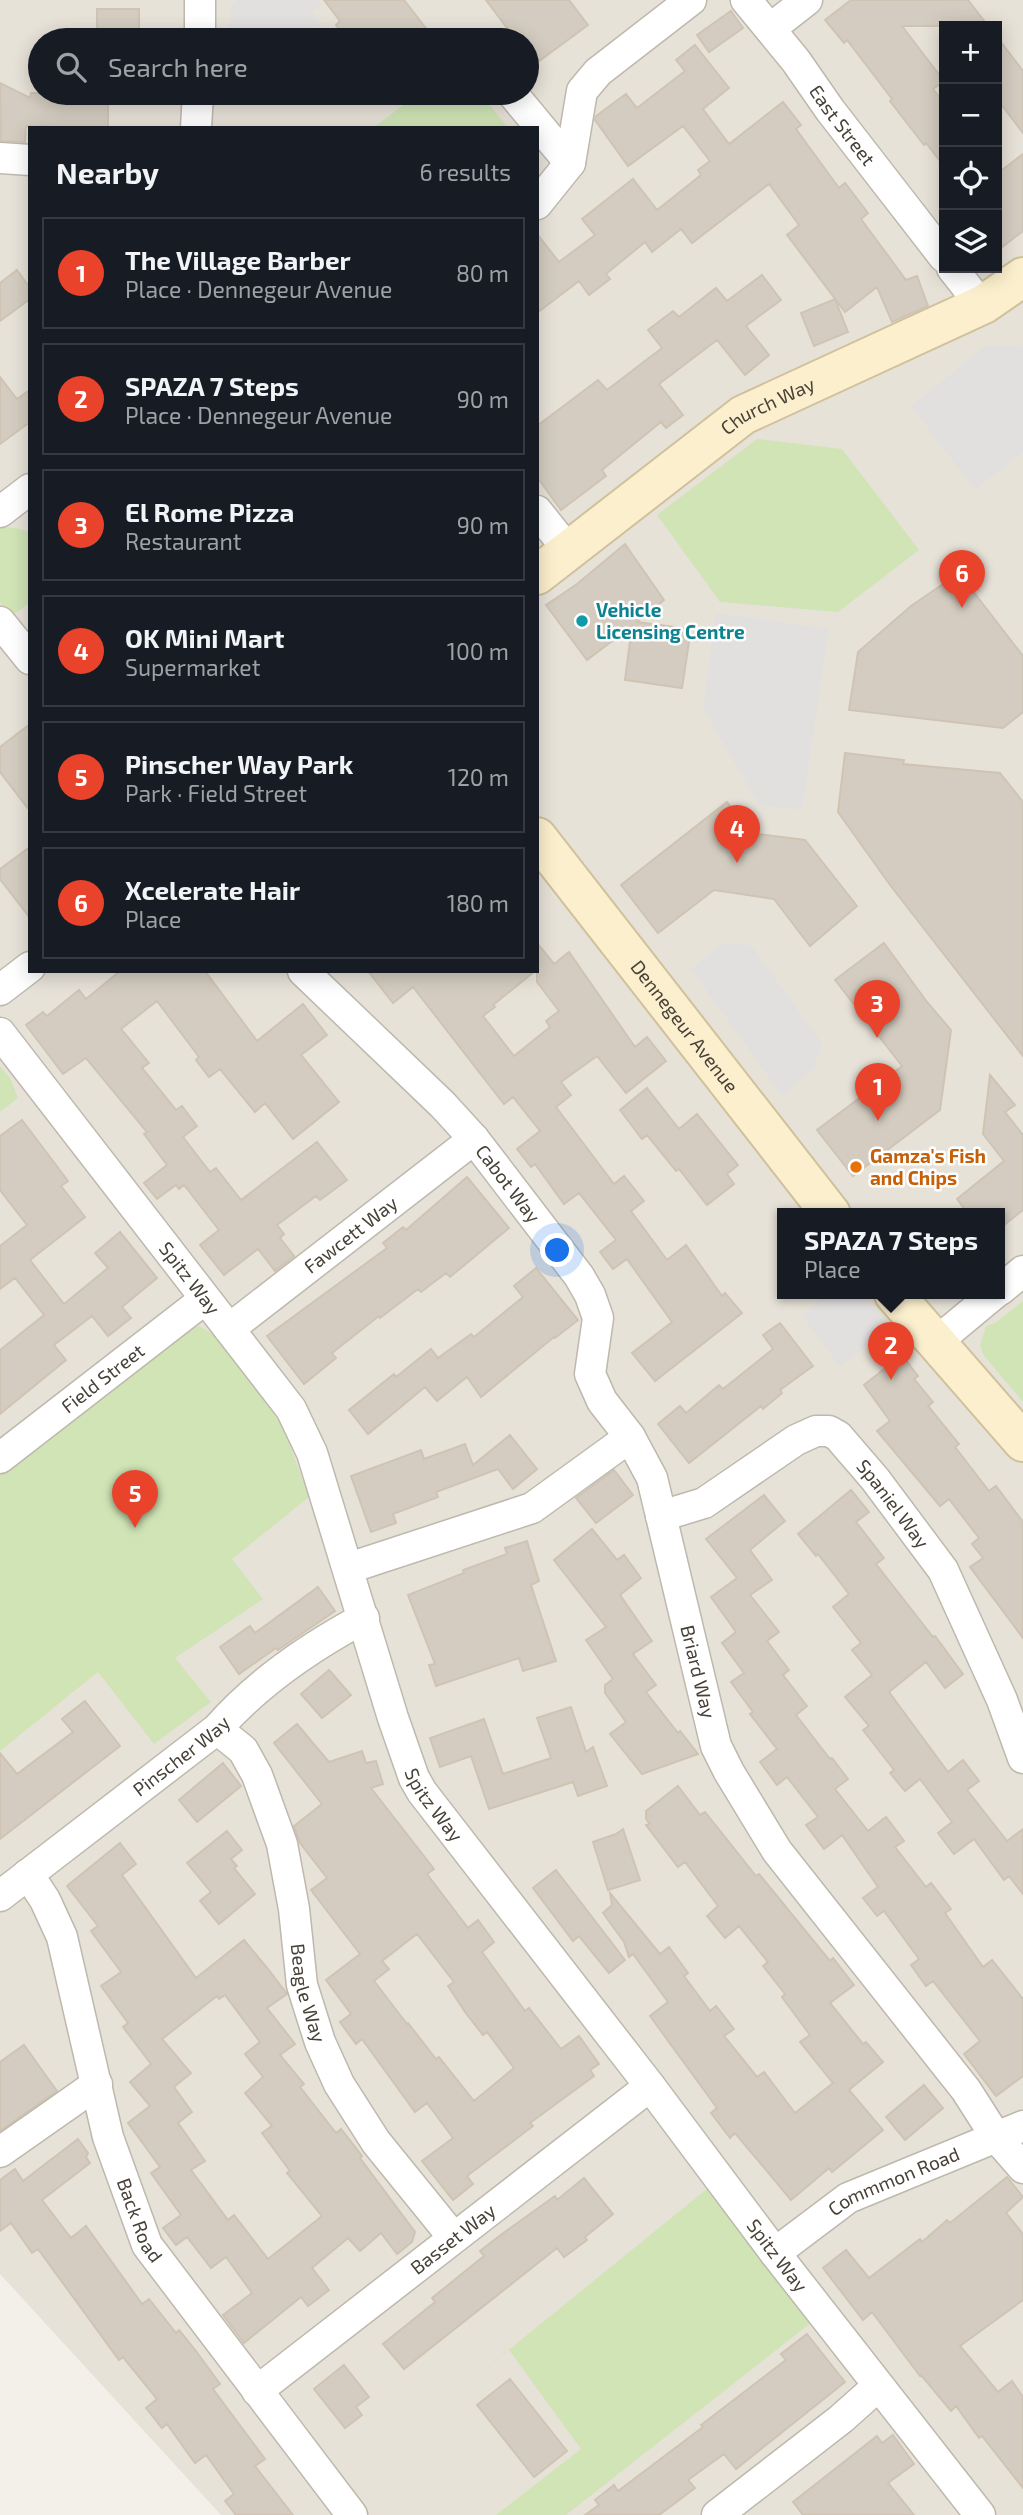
<!DOCTYPE html>
<html lang="en">
<head>
<meta charset="utf-8">
<style>
  body { margin:0; font-family:"Exo 2",sans-serif; background:#242831; color:#f1f3f6 }
  .controls { position:absolute; right:21px; top:21px; display:grid; overflow:hidden; border-radius:0px; box-shadow:0 4px 18px #0003 }
  .controls button { width:63px; height:63px; display:grid; place-items:center; padding:0; border:0; border-bottom:2px solid #363941; background:#171b24; color:#f1f3f6; font:35px sans-serif }
  .you { position:absolute; left:558px; top:1251px; width:24px; height:24px; margin:-18px; border:5px solid #fff; border-radius:50%; background:#1a73e8; box-shadow:0 0 0 10px #1a73e833 }
  .badge { display:grid; place-items:center; width:46px; height:46px; border-radius:50%; background:#e9442b; color:#fff; font-size:23px; font-weight:700 }
  .pin { position:absolute; translate:-50% -58px; filter:drop-shadow(0 2px 4px #0008) }
  .pin::after { content:''; position:absolute; top:37px; width:24px; height:21px; background:inherit; clip-path:polygon(0 0,100% 0,50% 100%) }
  .popup { position:absolute; left:777px; top:1208px; width:228px; height:91px; box-sizing:border-box; display:grid; place-content:center; border-radius:0px; background:#171b24; filter:drop-shadow(0 2px 5px #0005); font-size:23px; white-space:nowrap; color:#9ea1a6 }
  .popup b { font-size:26px; color:#f1f3f6 }
  .popup::after { content:''; position:absolute; left:50%; top:100%; margin-left:-14px; border:14px solid transparent; border-top-color:#171b24 }
  .list { margin:0; padding:0; list-style:none }
  h2 { display:flex; justify-content:space-between; align-items:center; height:91px; margin:0; padding:0 28px; font-size:30px }
  h2 small { font-size:23px; font-weight:400; color:#9ea1a6 }
  .list li { display:grid; grid-template-columns:46px 1fr auto; gap:21px; align-items:center; box-sizing:border-box; height:112px; margin:0 14px 14px; padding:0 14px; border:2px solid #363941; border-radius:0px }
  .list b { display:block; font-size:26px; white-space:nowrap }
  .list p { margin:0; font-size:23px; white-space:nowrap; color:#9ea1a6 }
  .list em { font-size:23px; font-style:normal; color:#9ea1a6 }
  .icon { flex:none; width:38px; height:38px; fill:none; stroke:currentColor; stroke-width:2; stroke-linecap:round; stroke-linejoin:round }
  .map { position:relative; flex:none; width:1023px; height:2515px; overflow:hidden }
  .search { position:absolute; background:#171b24; box-shadow:0 4px 18px #0003; left:28px; top:28px; width:511px; height:77px; display:flex; align-items:center; gap:18px; box-sizing:border-box; padding:0 24px; border-radius:38px; color:#9ea1a6; font-size:26px }
  .panel { position:absolute; background:#171b24; box-shadow:0 4px 18px #0003; left:28px; top:126px; width:511px; height:847px; border-radius:0px }
  .map>svg:first-child { display:block }
  .residential { fill:#e7e2d8; fill-rule:evenodd }
  .green { fill:#d0e4b6 }
  .parking { fill:#e2e0de }
  .building { fill:#d4ccc0; stroke:#cfc4b4; stroke-width:2; fill-rule:evenodd }
  .lines { fill:none; stroke-linecap:round; stroke-linejoin:round }
  .street-casing { stroke:#beb8ad; stroke-width:33 }
  .secondary-casing { stroke:#d0c19c; stroke-width:42 }
  .street { stroke:#fff; stroke-width:30 }
  .secondary { stroke:#fbefcd; stroke-width:38 }
  .culture-dot { fill:#0f9aa8; stroke:#fff; stroke-width:2.5 }
  .food-dot { fill:#e8710a; stroke:#fff; stroke-width:2.5 }
  .labels { text-anchor:middle; stroke-width:5; stroke-linejoin:round; paint-order:stroke }
  .street-label { font-size:19px; fill:#474138; stroke:#fff }
  .culture-label { font-size:19px; font-weight:bold; fill:#0d838f; stroke:#fff; text-anchor:start }
  .food-label { font-size:19px; font-weight:bold; fill:#c56008; stroke:#fff; text-anchor:start }
</style>
</head>
<body>
<div class="map">
<svg width="1023" height="2515" viewBox="0 0 1023 2515">
  <rect width="100%" height="100%" fill="#f3f0ea"/>
  <path class="residential" d="M0 0H1023V2515H221L0 2274ZM944 26H997V268H944ZM40 40H527V93H40ZM30 128H537V971H30ZM782 1214H1000V1294H782Z"/>
  <path class="green" d="M419 93H480L508 128H373Z
    M757 439 842 449 919 550 838 612 720 602 657 515Z
    M0 527 16 528 30 532V602L16 613 7 611 0 602Z
    M0 1066 10 1078 18 1098 0 1112Z
    M1023 1301V1402L984 1356 980 1345 986 1326 995 1323Z
    M199 1326 218 1337 273 1412 284 1429 309 1497 232 1559 263 1599 175 1658 211 1702 154 1744 98 1672 0 1751V1471L175 1332Z
    M708 2188 812 2322 566 2515H496L581 2449 509 2350 367 2465Z"/>
  <path class="parking" d="M236 0H318L321 4 313 12 321 25 301 40H228L231 5Z
    M994 345 1023 347V452L975 490 911 406 984 347Z
    M716 613 829 629 802 810 759 805 703 709Z
    M723 943 751 945 822 1043 814 1069 782 1096 691 969Z
    M827 1294H863L889 1329 840 1367 801 1315Z"/>
  <path class="building" d="M324 0H404L435 40H348L336 25 340 21Z
    M486 0H569L588 25 527 70V40H516Z
    M851 0H968L988 26H902L944 81 933 89 944 103V166L926 143 924 145 890 101 892 99 847 40 844 43 825 20Z
    M97 9H139V34H97Z
    M731 11 743 28 709 52 697 35Z
    M997 37 1023 71V133L997 99Z
    M695 45 729 88 703 109 729 144 783 102 801 125 796 129 839 188 845 183 868 213 861 219 906 280 917 276 928 306 892 322 877 287 845 312 787 235 799 225 769 184 692 243 681 229 652 252 645 242 606 274 610 279 589 295 579 281 537 313V234L559 262 595 235 582 219 633 179 657 210 701 175 698 170 710 161 683 126 628 166 595 120 596 116 626 94 637 108 685 71 676 60Z
    M0 83 30 98 31 93H108V128L26 126 25 142 1 141Z
    M1023 154V231L997 251V174Z
    M17 270 30 288V299L0 321V283Z
    M762 275 781 300 746 326 769 355 745 375 717 340 659 384 683 415 666 428 661 422 602 470 606 476 561 510 537 477V426L598 380 607 390 662 348 648 330 673 311 679 317 716 288 727 301Z
    M835 299 848 332 814 346 801 313Z
    M0 377 17 399 30 390V422L0 444Z
    M625 544 664 600 637 622 691 629 682 688 625 680 632 626 587 660 546 605 577 584Z
    M959 573 1023 656V712L1003 728 849 710 858 652 911 606Z
    M30 724V811L0 772V747Z
    M845 753 904 760 903 764 1000 773 1023 802V1056L890 885 838 812Z
    M727 802 751 833 805 840 857 906 810 946 774 899 714 890 658 933 621 885Z
    M30 847V918L0 879V869Z
    M537 943 554 964 569 952 635 1047 647 1037 666 1061 626 1093 597 1056 561 1082 571 1095 556 1107 614 1184 624 1176 644 1201 631 1211 667 1260 686 1245 722 1296 725 1293 742 1313 655 1381 632 1353 672 1322 627 1259 613 1269 600 1252 616 1240 579 1193 564 1204 535 1164 531 1167 517 1149 540 1131 513 1097 504 1104 413 987 393 1003 368 971H535L493 1005 495 1007 483 1016 514 1056 550 1027 546 1021 559 1011 537 982Z
    M884 943 927 1002 951 1030 940 1110 853 1176 817 1130 902 1066 835 980Z
    M120 971H205L257 1041 303 1004 327 1035 301 1055 339 1102 293 1139 265 1103 255 1112 220 1069 209 1077 196 1060 199 1057 157 1001 121 1029 149 1063 142 1068 176 1110 182 1106 197 1126 183 1137 210 1172 216 1168 241 1200 317 1142 347 1180 320 1200 316 1196 277 1225 284 1234 280 1238 294 1256 275 1271 258 1249 224 1275 200 1245 219 1230 184 1185 179 1189 176 1185 157 1199 144 1183 167 1165 144 1134 147 1132 86 1058 63 1074 26 1025 43 1012 47 1016 79 990 86 999Z
    M990 1075 1015 1105 1005 1112 1023 1135V1210L999 1229V1214H968L957 1199 1004 1161 983 1134Z
    M647 1088 679 1129 697 1114 738 1165 727 1174 734 1184 707 1205 679 1169 676 1171 647 1135 642 1139 620 1110Z
    M22 1120 68 1181 61 1186 85 1217 30 1260 64 1304 108 1268 95 1253 120 1232 157 1278 122 1307 131 1318 108 1336 92 1316 54 1345 66 1360 0 1414V1350L44 1315 15 1278 0 1289V1246L27 1225 0 1190V1136Z
    M467 1177 509 1228 450 1277 446 1273 421 1292 418 1289 380 1318 379 1316 332 1353 336 1358 304 1384 267 1336 387 1248 383 1243 403 1227 406 1230Z
    M536 1268 578 1320 555 1338 554 1337 481 1397 467 1377 437 1401 425 1387 368 1434 349 1410 394 1374 396 1377 431 1349 438 1358 471 1334 474 1337 523 1297 514 1286Z
    M780 1323 813 1366 780 1390 782 1393 763 1409 761 1406 689 1463 658 1424 680 1406 686 1413 719 1385 723 1389 773 1349 763 1335Z
    M902 1355 918 1376 914 1379 933 1402 928 1406 959 1444 955 1447 989 1491 996 1486 1023 1522V1638L970 1567 983 1558 972 1544 979 1538 949 1499 940 1506 877 1431 890 1421 864 1385Z
    M510 1435 537 1469 513 1489 498 1469 436 1492 438 1497 393 1514 396 1523 371 1532 351 1476 421 1450 424 1459 465 1444 473 1465Z
    M614 1470 633 1495 596 1523 576 1498Z
    M851 1490 869 1512 856 1522 884 1558 876 1564 933 1637 935 1636 963 1674 945 1688 926 1662 889 1692 948 1772 963 1760 979 1781 967 1790 1007 1841 1023 1829V1894L1009 1876 1004 1880 974 1839 954 1854 938 1833 952 1822 920 1779 905 1791 890 1773 894 1770 863 1730 869 1726 845 1697 872 1675 852 1650 861 1643 833 1607 849 1594 818 1554 816 1556 798 1534Z
    M764 1495 785 1521 750 1550 772 1580 750 1595 779 1632 767 1641 789 1670 783 1675 807 1706 796 1715 830 1759 832 1758 848 1779 835 1789 868 1831 886 1817 904 1841 895 1847 926 1887 931 1883 951 1909 945 1913 983 1967 992 1960 1023 1999V2076L996 2096 964 2054 980 2041 933 1981 926 1986 911 1965 919 1959 884 1911 877 1916 863 1898 878 1887 842 1835 824 1849 806 1825 818 1817 787 1777 777 1785 760 1762 777 1749 750 1714 753 1712 731 1682 744 1673 722 1643 736 1632 711 1597 737 1578 706 1539Z
    M592 1529 617 1560 624 1555 641 1578 620 1595 652 1641 633 1654 656 1685 646 1692 678 1733 680 1731 698 1754 642 1774 610 1734 626 1722 605 1693V1685L613 1679 586 1640 606 1627 554 1560Z
    M527 1541 539 1581 531 1585 556 1661 523 1671 519 1658 436 1686 429 1665 435 1664 408 1595 464 1573 463 1570 507 1554 505 1548Z
    M318 1587 335 1611 278 1650 276 1648 239 1674 220 1647 250 1626 255 1633Z
    M329 1670 351 1695 322 1718 301 1694Z
    M85 1701 120 1746 0 1839V1753L17 1774 73 1732 62 1719Z
    M571 1707 586 1752 593 1747 607 1786 578 1796 573 1782 489 1809 471 1756 440 1767 430 1738 484 1719 503 1774 551 1758 537 1718Z
    M297 1724 329 1762 362 1751 366 1763 376 1761 383 1784 371 1788 434 1869 427 1874 468 1928 478 1920 494 1942 482 1952 525 2011 529 2008 561 2049 579 2036 599 2064 590 2070 594 2076 530 2123 533 2126 467 2176 473 2184 453 2200 422 2161 453 2138 427 2103 415 2112 362 2039 356 2044 340 2022 351 2014 326 1980 360 1954 311 1890 327 1878 300 1843 294 1826 322 1804 274 1743ZM417 1934 454 1982 448 1986 465 2012 483 2035 487 2032 514 2068 474 2101 439 2057 436 2059 408 2023 407 2024 374 1981 389 1969 382 1961Z
    M223 1763 241 1786 197 1822 179 1800Z
    M678 1786 700 1815 705 1812 756 1876 759 1874 830 1961 833 1958 854 1985 830 2003 863 2044 866 2042 883 2062 849 2090 883 2130 832 2172 829 2168 791 2200 735 2133 730 2138 711 2113 717 2108 650 2016 668 2002 633 1954 629 1957 624 1942 603 1913 612 1905 610 1893 660 1954 669 1947 688 1973 684 1976 710 2011 716 2006 734 2029 724 2036 757 2077 764 2072 795 2113 833 2083 800 2042 810 2035 782 1997 785 1994 763 1966 768 1962 739 1926 725 1938 707 1916 718 1906 685 1862 678 1867 646 1825 650 1824 646 1819V1811Z
    M623 1829 640 1880 608 1890 593 1842 616 1834Z
    M227 1831 242 1850 231 1859 237 1866 234 1868 255 1894 219 1924 200 1901 211 1892 187 1863Z
    M120 1843 136 1864 122 1875 196 1978 244 1940 268 1969 287 1994 267 2008 295 2044 280 2055 304 2084 300 2087 336 2133 341 2129 362 2156 360 2158 415 2232 412 2242 397 2254 381 2233 360 2251 348 2238 312 2268 329 2290 308 2306 301 2297 244 2343 223 2315 252 2293 226 2257 211 2268 187 2237 176 2245 163 2228 181 2215 151 2173 160 2167 128 2123 150 2106 130 2082 151 2064 123 2027 128 2023 101 1986 121 1972 91 1931 98 1926 67 1886ZM225 1995 260 2042 245 2054 263 2077 245 2093 272 2126 262 2133 290 2171 287 2173 322 2216 268 2259 234 2215 228 2220 191 2170 205 2161 178 2123 192 2112 174 2087 191 2073 162 2039 217 1996 219 1999Z
    M556 1870 625 1960 609 1973 579 1936 573 1941 533 1888Z
    M24 2045 57 2091 0 2131V2062Z
    M924 2085 943 2108 905 2140 886 2117Z
    M78 2139 88 2153 86 2157 90 2163 42 2200 71 2238 86 2226 142 2304 149 2299 176 2333 179 2330 196 2351 220 2384 213 2389 265 2459 255 2466 293 2515H236L225 2501 234 2494 206 2455 195 2463 167 2424 162 2428 146 2408 157 2399 123 2357 119 2360 38 2249 32 2253 11 2223 0 2231V2180L15 2169 23 2181Z
    M1007 2177 1023 2197 1006 2213 1023 2234V2300L960 2346 998 2392 1012 2381 1023 2397V2488L982 2436 979 2438 956 2406 951 2411 921 2375 920 2376 872 2312 863 2320 823 2268 846 2250 869 2278 920 2239 922 2242 947 2220 950 2223Z
    M584 2178 613 2214 585 2237 587 2240 564 2257 557 2248 404 2369 383 2344 435 2302 432 2298 484 2256 480 2251 502 2234 555 2196 557 2200Z
    M807 2334 845 2382 736 2469 724 2454 688 2480 695 2488 659 2515H585L599 2505 595 2500 614 2485 618 2491 703 2427 701 2425 786 2360 781 2354Z
    M344 2365 369 2397 356 2407 362 2415 345 2428 314 2389Z
    M510 2379 567 2451 534 2477 477 2405Z
    M893 2435 914 2464 888 2483 914 2515H803L793 2502 877 2436 882 2443Z"/>
  <g class="lines">
    <g class="street-casing">
      <g id="street">
        <path d="M200 0V40"/>
        <path id="s1" d="M746 0 796 61 830 110 944 257"/>
        <path d="M770 29 807 0"/>
        <path d="M512 93 570 163"/>
        <path d="M196 128 198 93"/>
        <path d="M0 158 30 160"/>
        <path d="M537 204 570 163 582 91 598 72 691 0"/>
        <path d="M952 268 981 305"/>
        <path d="M537 511 568 550"/>
        <path d="M0 512 30 489"/>
        <path d="M0 622 30 659"/>
        <path id="s2" d="M303 971 443 1105 474 1139 579 1276 590 1295 598 1318 590 1374 602 1401 630 1437 652 1478 716 1746 729 1772 777 1851 966 2090 996 2137 1023 2168"/>
        <path d="M0 990 30 967"/>
        <path id="s3" d="M0 1033 291 1409 312 1453 393 1718 414 1778 422 1792 650 2086 775 2253 980 2515"/>
        <path d="M1000 1290 1023 1271"/>
        <path id="s4" d="M229 1329 474 1139"/>
        <path d="M935 1343 994 1294"/>
        <path id="s5" d="M0 1458 205 1299"/>
        <path id="s6" d="M661 1516 704 1503 796 1440 816 1431H829L838 1436 875 1479 943 1570 1002 1700 1023 1758"/>
        <path d="M349 1568 532 1508 630 1437"/>
        <path id="s7" d="M217 1729 243 1750 257 1775 282 1844 294 1909 302 1985 320 2042 339 2084 376 2142 453 2237"/>
        <path id="s8" d="M28 1874 45 1900 62 1937 108 2137 147 2245 352 2515"/>
        <path id="s9" d="M0 1896 217 1729C258 1682 310 1647 364 1618"/>
        <path d="M0 2152 97 2084"/>
        <path id="s10" d="M775 2253 848 2198 1023 2126"/>
        <path id="s11" d="M257 2391 650 2086"/>
        <path d="M717 2515 841 2419 878 2386"/>
      </g>
    </g>
    <g class="secondary-casing">
      <g id="secondary">
        <path id="s12" d="M537 575 743 415 984 304 1023 277"/>
        <path id="s13" d="M537 837 831 1214"/>
        <path d="M894 1294 1023 1442"/>
      </g>
    </g>
    <use href="#street" class="street"/>
    <use href="#secondary" class="secondary"/>
  </g>
  <circle class="culture-dot" cx="582" cy="621" r="7"/>
  <circle class="food-dot" cx="856" cy="1167" r="7"/>
  <g class="labels">
    <g class="street-label">
      <text dy="7" stroke="none"><textPath href="#s1" startOffset="158">East Street</textPath></text>
      <text dy="7" stroke="none"><textPath href="#s12" startOffset="287">Church Way</textPath></text>
      <text dy="7" stroke="none"><textPath href="#s13" startOffset="240">Dennegeur Avenue</textPath></text>
      <text dy="7" stroke="none"><textPath href="#s2" startOffset="296">Cabot Way</textPath></text>
      <text dy="7" stroke="none"><textPath href="#s4" startOffset="154">Fawcett Way</textPath></text>
      <text dy="7" stroke="none"><textPath href="#s3" startOffset="310">Spitz Way</textPath></text>
      <text dy="7" stroke="none"><textPath href="#s5" startOffset="130">Field Street</textPath></text>
      <text dy="7" stroke="none"><textPath href="#s6" startOffset="289">Spaniel Way</textPath></text>
      <text dy="7" stroke="none"><textPath href="#s2" startOffset="836">Briard Way</textPath></text>
      <text dy="7" stroke="none"><textPath href="#s9" startOffset="229">Pinscher Way</textPath></text>
      <text dy="7" stroke="none"><textPath href="#s3" startOffset="898">Spitz Way</textPath></text>
      <text dy="7" stroke="none"><textPath href="#s7" startOffset="287">Beagle Way</textPath></text>
      <text dy="7" stroke="none"><textPath href="#s10" startOffset="140">Commmon Road</textPath></text>
      <text dy="7" stroke="none"><textPath href="#s8" startOffset="366">Back Road</textPath></text>
      <text dy="7" stroke="none"><textPath href="#s11" startOffset="248">Basset Way</textPath></text>
      <text dy="7" stroke="none"><textPath href="#s3" startOffset="1465">Spitz Way</textPath></text>
    </g>
    <g class="culture-label">
      <text x="596" y="617">Vehicle<tspan x="596" dy="22">Licensing Centre</tspan></text>
    </g>
    <g class="food-label">
      <text x="870" y="1163">Gamza's Fish<tspan x="870" dy="22">and Chips</tspan></text>
    </g>
  </g>
</svg>
<div class="controls">
<button>+</button>
<button>−</button>
<button><svg class="icon" aria-label="locate" viewBox="0 0 24 24"><circle cx="12" cy="12" r="6"/><path d="M12 2v4M12 18v4M2 12h4M18 12h4"/></svg></button>
<button><svg class="icon" aria-label="layers" viewBox="0 0 24 24"><path d="M12 4l9 5-9 5-9-5zM3 14l9 5 9-5"/></svg></button>
</div>
<div class="you"></div>
<div class="pin badge" style="left:878px;top:1121px">1</div>
<div class="pin badge" style="left:891px;top:1380px">2</div>
<div class="popup"><b>SPAZA 7 Steps</b>Place</div>
<div class="pin badge" style="left:877px;top:1038px">3</div>
<div class="pin badge" style="left:737px;top:863px">4</div>
<div class="pin badge" style="left:135px;top:1528px">5</div>
<div class="pin badge" style="left:962px;top:608px">6</div>
<div class="search"><svg class="icon" aria-label="search" viewBox="0 0 24 24"><circle cx="10" cy="10" r="6"/><path d="M15 15l6 6"/></svg>Search here</div>
<section class="panel">
<h2>Nearby<small>6 results</small></h2>
<ul class="list">
<li><span class="badge">1</span><div><b>The Village Barber</b><p>Place · Dennegeur Avenue</p></div><em>80 m</em></li>
<li><span class="badge">2</span><div><b>SPAZA 7 Steps</b><p>Place · Dennegeur Avenue</p></div><em>90 m</em></li>
<li><span class="badge">3</span><div><b>El Rome Pizza</b><p>Restaurant</p></div><em>90 m</em></li>
<li><span class="badge">4</span><div><b>OK Mini Mart</b><p>Supermarket</p></div><em>100 m</em></li>
<li><span class="badge">5</span><div><b>Pinscher Way Park</b><p>Park · Field Street</p></div><em>120 m</em></li>
<li><span class="badge">6</span><div><b>Xcelerate Hair</b><p>Place</p></div><em>180 m</em></li>
</ul>
</section>
</div>
</body>
</html>
